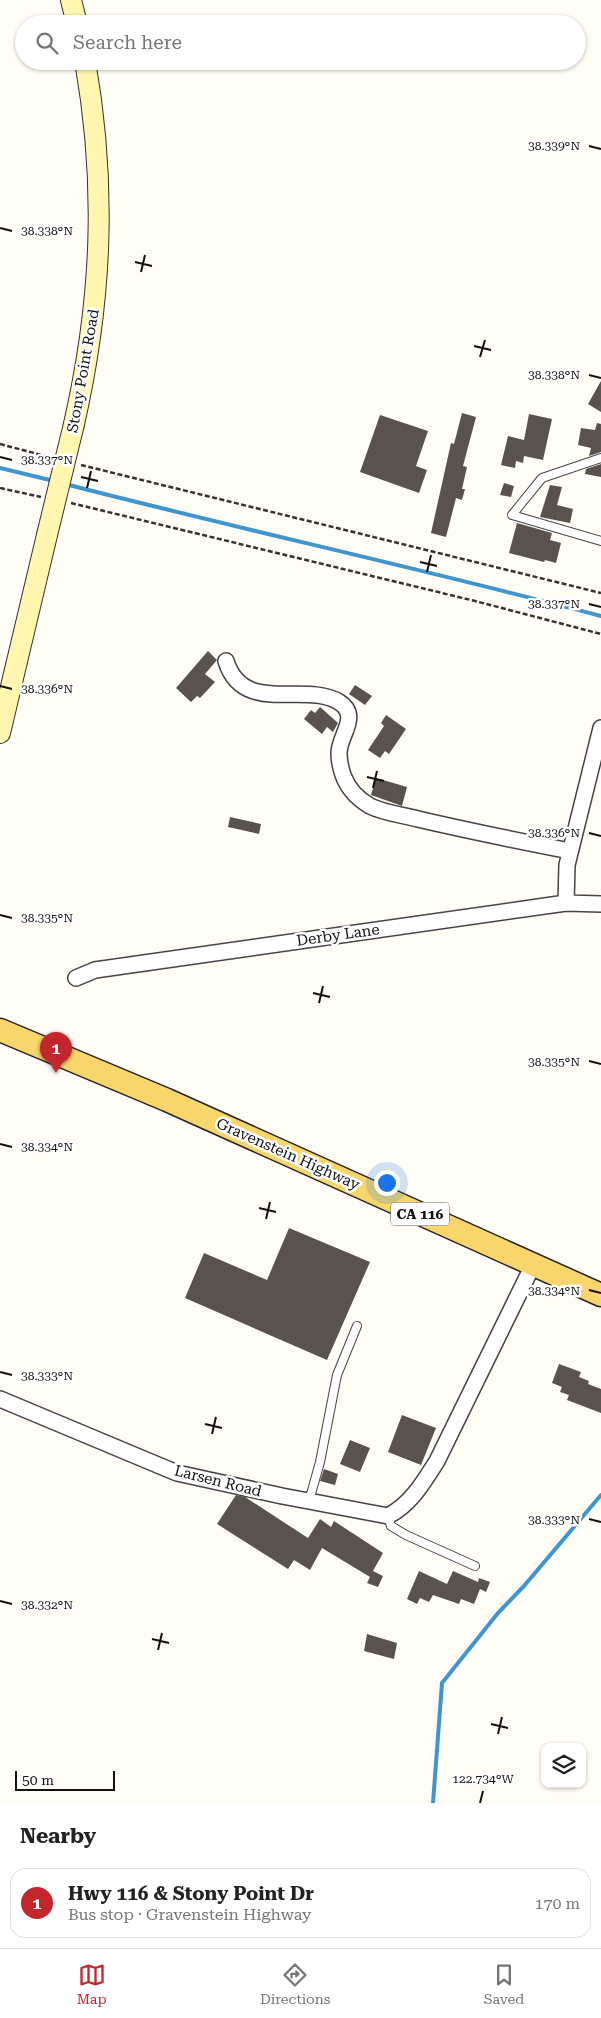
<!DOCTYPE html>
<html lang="en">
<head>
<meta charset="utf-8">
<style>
  body { margin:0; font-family:"Roboto Serif",serif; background:#f2f2f2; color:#222 }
  .controls { position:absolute; right:15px; bottom:15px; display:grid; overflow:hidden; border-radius:10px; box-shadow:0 1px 4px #0004 }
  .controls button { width:45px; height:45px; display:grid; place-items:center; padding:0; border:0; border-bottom:1px solid #e0e0e0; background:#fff; color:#222; font:25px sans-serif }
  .scale { position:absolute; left:15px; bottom:12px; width:100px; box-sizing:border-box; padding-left:5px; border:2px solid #111; border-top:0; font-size:14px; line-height:18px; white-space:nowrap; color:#111; -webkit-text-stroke:4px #fff; paint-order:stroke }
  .you { position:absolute; left:386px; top:1182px; width:18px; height:18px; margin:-12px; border:4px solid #fff; border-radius:50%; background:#1a73e8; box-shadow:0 0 0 8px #1a73e833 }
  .badge { display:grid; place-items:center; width:32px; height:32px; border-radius:50%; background:#c4262e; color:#fff; font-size:16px; font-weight:700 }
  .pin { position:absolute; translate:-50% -41px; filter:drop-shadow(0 1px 2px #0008) }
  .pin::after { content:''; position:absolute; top:26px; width:18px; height:15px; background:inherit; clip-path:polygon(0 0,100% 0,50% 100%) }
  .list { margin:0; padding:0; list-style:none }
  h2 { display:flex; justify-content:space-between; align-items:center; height:65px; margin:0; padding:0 20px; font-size:21px }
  h2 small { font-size:16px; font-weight:400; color:#767676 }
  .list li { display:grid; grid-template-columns:32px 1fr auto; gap:15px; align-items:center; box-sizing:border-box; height:70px; margin:0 10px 10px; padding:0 10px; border:1px solid #e0e0e0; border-radius:15px }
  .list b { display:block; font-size:19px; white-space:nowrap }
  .list p { margin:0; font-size:16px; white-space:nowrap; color:#767676 }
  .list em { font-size:16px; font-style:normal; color:#767676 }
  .icon { flex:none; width:28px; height:28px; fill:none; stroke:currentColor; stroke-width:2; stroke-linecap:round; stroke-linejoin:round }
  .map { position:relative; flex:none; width:601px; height:1803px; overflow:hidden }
  .search { position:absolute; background:#fff; box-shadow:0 1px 4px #0004; left:15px; right:15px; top:15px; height:55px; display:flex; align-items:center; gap:12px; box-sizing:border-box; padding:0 18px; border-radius:28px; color:#767676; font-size:19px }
  .sheet { height:145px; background:#fff }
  nav { display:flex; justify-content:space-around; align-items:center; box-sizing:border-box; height:70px; border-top:1px solid #e0e0e0; background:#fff; font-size:14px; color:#767676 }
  nav a { display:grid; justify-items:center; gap:2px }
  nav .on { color:#c4262e }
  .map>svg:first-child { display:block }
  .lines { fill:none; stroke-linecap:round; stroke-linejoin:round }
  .stream { stroke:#3f96cf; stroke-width:4 }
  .building { fill:#5a524d }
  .service-casing { stroke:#444; stroke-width:10 }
  .minor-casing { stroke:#444; stroke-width:18 }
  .secondary-casing { stroke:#333; stroke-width:22 }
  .primary-casing { stroke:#222; stroke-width:25 }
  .path { stroke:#333; stroke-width:2.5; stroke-dasharray:5 2.5; stroke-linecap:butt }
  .service { stroke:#fff; stroke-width:8 }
  .minor { stroke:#fff; stroke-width:15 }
  .secondary { stroke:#fff6b0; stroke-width:20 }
  .primary { stroke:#f9d66b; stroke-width:22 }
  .secondary-bridge-casing { stroke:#333; stroke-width:22; stroke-linecap:butt }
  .secondary-bridge { stroke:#fff6b0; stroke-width:20 }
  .ticks { fill:none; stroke:#111; stroke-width:2 }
  .labels { text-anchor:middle; stroke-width:5; stroke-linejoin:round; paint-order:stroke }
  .shield { fill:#fff; stroke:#585858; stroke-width:1 }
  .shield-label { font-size:14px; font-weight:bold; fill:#111 }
  .street-label { font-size:15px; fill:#111; stroke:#fff }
  .ticks-label { font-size:12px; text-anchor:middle; fill:#111; stroke:#fff; stroke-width:5; stroke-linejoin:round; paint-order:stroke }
</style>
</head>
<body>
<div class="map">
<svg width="601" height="1803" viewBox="0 0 601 1803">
  <rect width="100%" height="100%" fill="#fffdf5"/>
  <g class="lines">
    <path class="stream" d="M0 468 54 481
      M65 484C244 530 423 569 601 616
      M433 1803 442 1683 498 1613 524 1586 601 1495"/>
  </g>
  <path class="building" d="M601 381V412L588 404Z
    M462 413 476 417 463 466 467 467 462 489H465L462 500 456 498 446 537 431 533 451 443 454 444Z
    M529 414 552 419 543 460 524 456 523 463 516 461 515 468 501 465 508 436 524 440Z
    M380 415 428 431 416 466 427 470 419 493 360 472Z
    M597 423 601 424V452L589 456 591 448 578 445 581 428 595 430Z
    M601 464V477L585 474 586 469Z
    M504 483 514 486 511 497 500 495Z
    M550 485 562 487 557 505 573 509 570 523 540 517Z
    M517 523 552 533 550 540 561 543 556 563 545 560 544 562 509 553Z
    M208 651 217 660 205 674 215 682 200 698 197 696 191 702 176 688Z
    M355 685 372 696 365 705 349 694Z
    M320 707 338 723 333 732 327 727 322 734 304 719 311 710 315 713Z
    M386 715 406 729 389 754 385 751 380 758 368 750 384 726 381 723Z
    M376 778 407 787 402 806 371 795Z
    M230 817 261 824 259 834 228 827Z
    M289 1228 370 1262 327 1360 185 1298 204 1253 267 1280Z
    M559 1364 581 1372 579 1377 589 1381 588 1384 601 1389V1413L567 1400 569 1395 560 1392 562 1387 552 1383Z
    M402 1415 436 1428 421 1465 388 1452Z
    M350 1440 370 1448 360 1472 340 1464Z
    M324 1469 338 1474 335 1485 320 1481Z
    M236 1495 245 1497 308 1538 320 1519 331 1527 334 1521 383 1553 373 1571 383 1576 378 1587 367 1583 370 1577 322 1548 310 1570 294 1560 288 1569 217 1524Z
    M419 1571 447 1584 453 1571 478 1582 479 1578 490 1582 486 1592 480 1589 474 1604 461 1599 459 1604 433 1595 429 1602 420 1598 417 1604 407 1599Z
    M367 1634 397 1643 394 1659 364 1651Z"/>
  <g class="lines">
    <g class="service-casing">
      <path id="service" d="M601 458 542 478 512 515 601 541
        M309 1501 320 1462 337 1375 357 1326
        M388 1516 391 1526 406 1535 475 1566"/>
    </g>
    <g class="minor-casing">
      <path id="minor" d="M226 661C243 716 305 681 339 702 361 716 339 735 339 753 339 760 341 769 343 775 348 789 358 799 370 806 384 813 403 815 418 819 469 831 519 841 570 851
        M566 903 567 865 601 728
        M76 978 95 970 566 903 601 904
        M0 1399 177 1473 282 1496 388 1516C411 1504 423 1483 437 1461L533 1265"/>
    </g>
    <g class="secondary-casing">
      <path id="secondary" d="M71 0 77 24
        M74 424C102 301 107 185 85 61
        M0 733 47 535"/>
    </g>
    <g class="primary-casing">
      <path id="primary" d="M0 1030 167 1100 601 1295"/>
    </g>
    <path class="path" d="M0 444 49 457
      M81 465 601 593
      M0 488 41 497
      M71 503 475 601 601 634"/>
    <use href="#service" class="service"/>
    <use href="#minor" class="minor"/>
    <use href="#secondary" class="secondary"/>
    <use href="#primary" class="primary"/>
    <g class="secondary-bridge-casing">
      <path id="secondary-bridge" d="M47 535 74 424"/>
    </g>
    <use href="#secondary-bridge" class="secondary-bridge"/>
  </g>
  <path class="ticks" d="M589 146 601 149M0 228 12 231M135 262 152 266M141 272 145 255M474 346 491 350M480 357 485 340M589 375 601 378M0 457 12 460M81 477 98 481M87 488 91 471M420 562 437 566M427 572 431 555M589 604 601 607M0 686 12 689M367 777 384 781M373 788 377 771M589 833 601 836M0 915 12 918M313 993 330 997M319 1003 323 986M589 1061 601 1064M0 1144 12 1147M259 1208 276 1212M266 1219 270 1202M589 1290 601 1293M0 1372 12 1375M205 1424 222 1428M212 1434 216 1417M589 1519 601 1522M0 1601 12 1604M152 1639 169 1643M158 1650 162 1633M491 1724 508 1728M498 1734 502 1717M480 1803 483 1791"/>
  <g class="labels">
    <rect class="shield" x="391" y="1202.5" width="58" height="23" rx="4"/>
    <g class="shield-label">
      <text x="420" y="1219">CA 116</text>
    </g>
    <g class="street-label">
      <text transform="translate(83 371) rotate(-80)" y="5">Stony Point Road</text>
      <text transform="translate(338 935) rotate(-8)" y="5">Derby Lane</text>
      <text transform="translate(288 1154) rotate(24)" y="5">Gravenstein Highway</text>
      <text transform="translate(218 1481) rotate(14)" y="5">Larsen Road</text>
    </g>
  </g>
  <g class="ticks-label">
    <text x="554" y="150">38.339°N</text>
    <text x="47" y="235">38.338°N</text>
    <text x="554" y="379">38.338°N</text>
    <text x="47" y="464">38.337°N</text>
    <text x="554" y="608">38.337°N</text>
    <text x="47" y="693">38.336°N</text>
    <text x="554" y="837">38.336°N</text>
    <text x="47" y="922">38.335°N</text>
    <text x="554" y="1066">38.335°N</text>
    <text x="47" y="1151">38.334°N</text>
    <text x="554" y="1295">38.334°N</text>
    <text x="47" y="1380">38.333°N</text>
    <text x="554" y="1524">38.333°N</text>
    <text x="47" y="1609">38.332°N</text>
    <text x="483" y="1783">122.734°W</text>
  </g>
</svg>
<div class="controls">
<button><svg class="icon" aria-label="layers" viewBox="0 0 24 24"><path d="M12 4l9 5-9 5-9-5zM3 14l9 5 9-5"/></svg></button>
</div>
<div class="scale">50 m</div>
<div class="you"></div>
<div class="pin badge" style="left:56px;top:1073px">1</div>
<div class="search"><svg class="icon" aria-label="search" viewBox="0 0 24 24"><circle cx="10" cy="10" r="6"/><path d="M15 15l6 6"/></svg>Search here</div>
</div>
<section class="sheet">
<h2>Nearby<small></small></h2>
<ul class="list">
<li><span class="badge">1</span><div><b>Hwy 116 &amp; Stony Point Dr</b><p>Bus stop · Gravenstein Highway</p></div><em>170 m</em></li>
</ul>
</section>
<nav>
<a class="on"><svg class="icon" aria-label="map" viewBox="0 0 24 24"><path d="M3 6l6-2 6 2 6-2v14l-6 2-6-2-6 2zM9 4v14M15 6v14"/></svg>Map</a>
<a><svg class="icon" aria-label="directions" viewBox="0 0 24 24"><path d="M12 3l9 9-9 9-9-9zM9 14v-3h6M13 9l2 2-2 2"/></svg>Directions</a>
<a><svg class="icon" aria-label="saved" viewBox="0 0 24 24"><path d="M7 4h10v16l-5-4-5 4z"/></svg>Saved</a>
</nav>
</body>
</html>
